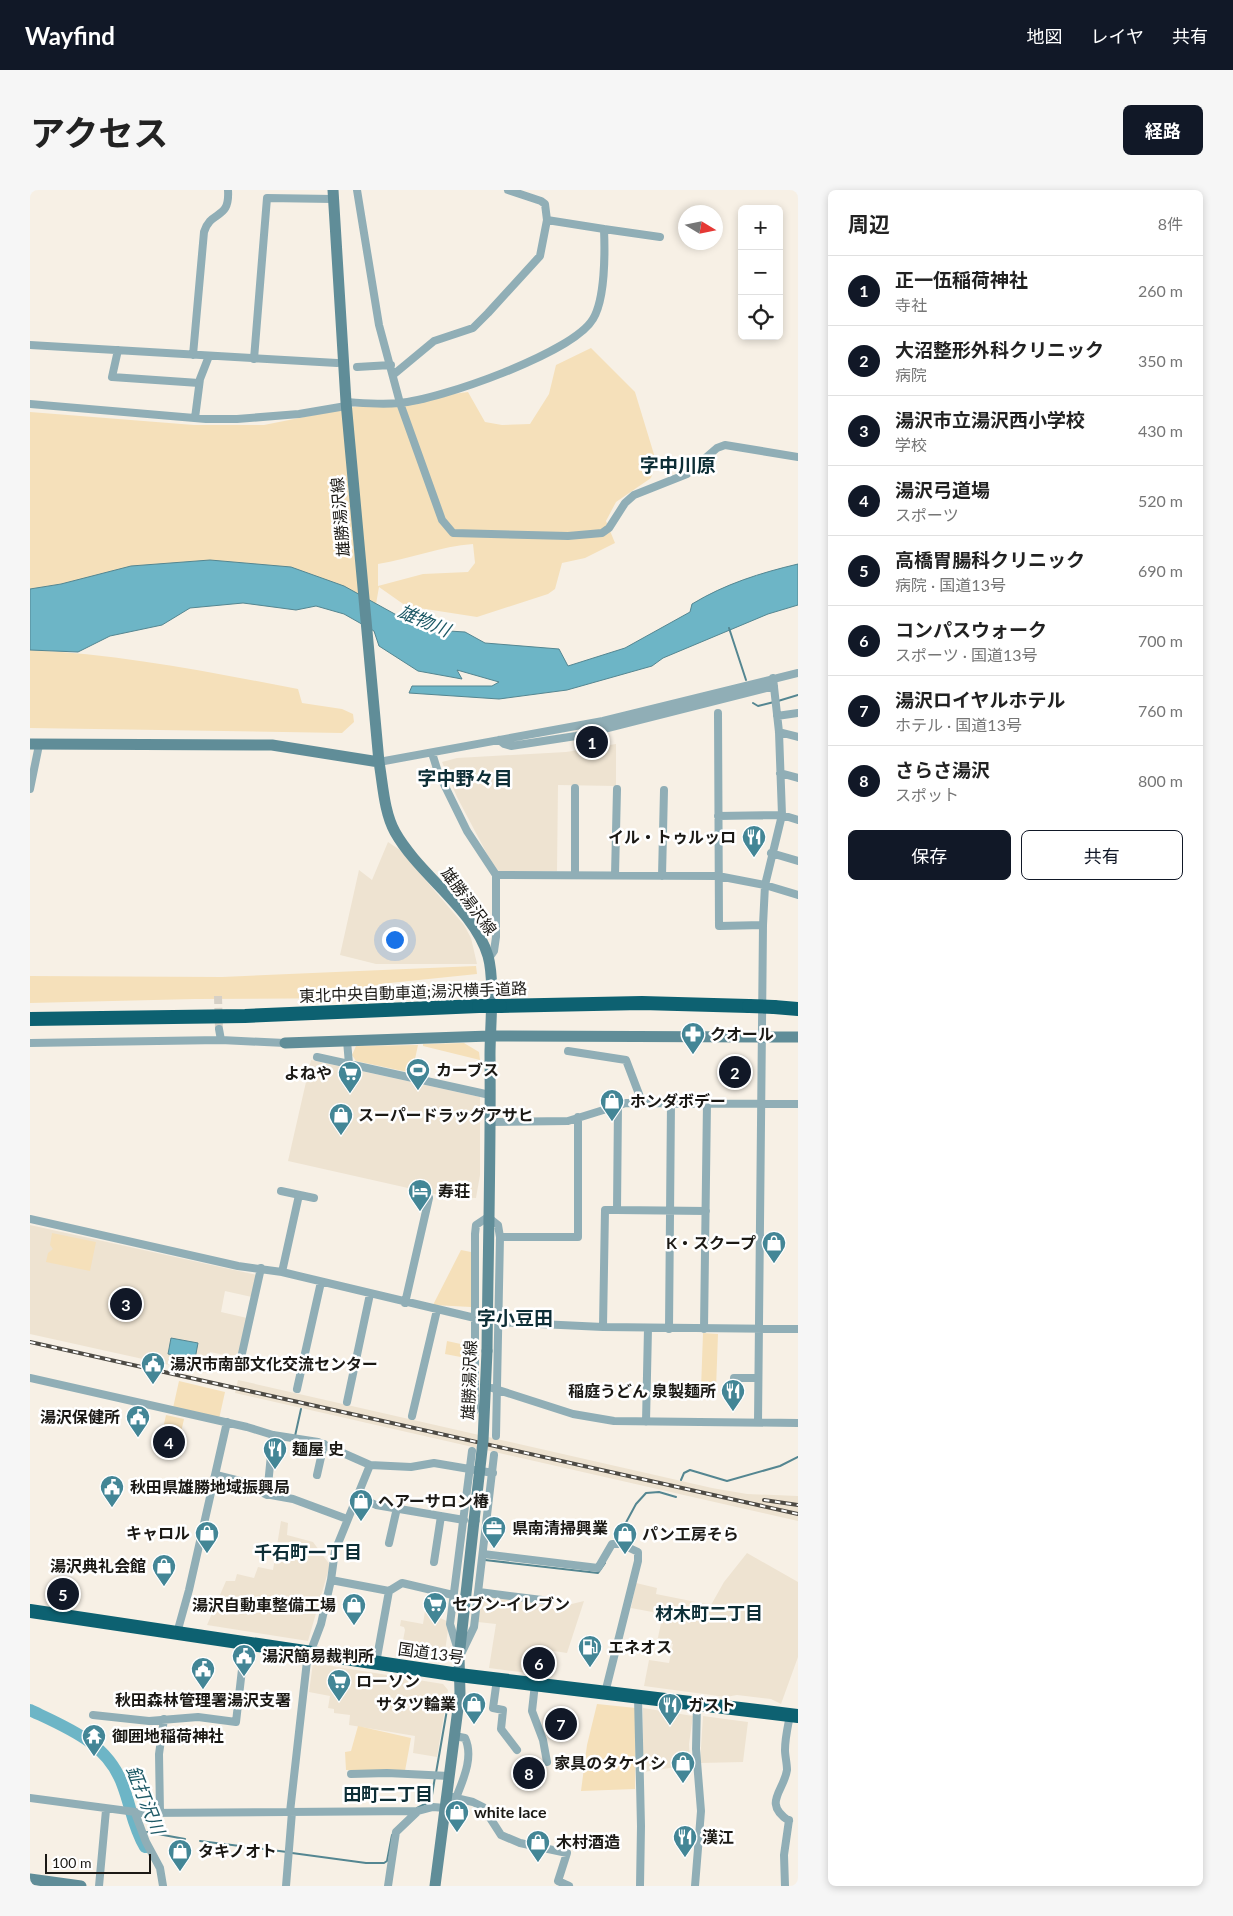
<!DOCTYPE html>
<html lang="ja">
<head>
<meta charset="utf-8">
<style>
  body { margin:0; font-family:Lato,"Noto Sans JP",sans-serif; background:#f6f6f6; color:#222 }
  .controls { position:absolute; right:15px; top:15px; display:grid; overflow:hidden; border-radius:8px; box-shadow:0 2px 8px #0003 }
  .controls button { width:45px; height:45px; display:grid; place-items:center; padding:0; border:0; border-bottom:1px solid #e0e0e0; background:#fff; color:#222; font:25px sans-serif }
  .compass { position:absolute; left:648px; top:15px; width:45px; height:45px; border-radius:50%; background:#fff; box-shadow:0 2px 8px #0003; rotate:100deg }
  .scale { position:absolute; left:15px; bottom:12px; width:106px; box-sizing:border-box; padding-left:5px; border:2px solid #1b1915; border-top:0; font-size:14px; line-height:18px; white-space:nowrap; color:#1b1915; -webkit-text-stroke:4px #fff; paint-order:stroke }
  .you { position:absolute; left:364px; top:749px; width:18px; height:18px; margin:-12px; border:4px solid #fff; border-radius:50%; background:#1a73e8; box-shadow:0 0 0 8px #1a73e833 }
  .badge { display:grid; place-items:center; width:32px; height:32px; border-radius:50%; background:#111827; color:#fff; font-size:16px; font-weight:700 }
  .pin { position:absolute; translate:-50% -50%; border:2px solid #fff; box-shadow:0 1px 5px #0006 }
  .list { margin:0; padding:0; list-style:none }
  h2 { display:flex; justify-content:space-between; align-items:center; height:65px; margin:0; padding:0 20px; font-size:21px }
  h2 small { font-size:16px; font-weight:400; color:#767676 }
  .list li { display:grid; grid-template-columns:32px 1fr auto; gap:15px; align-items:center; box-sizing:border-box; height:70px; padding:0 20px; border-top:1px solid #e0e0e0 }
  .list b { display:block; font-size:19px; white-space:nowrap }
  .list p { margin:0; font-size:16px; white-space:nowrap; color:#767676 }
  .list em { font-size:16px; font-style:normal; color:#767676 }
  .actions { display:flex; gap:10px; padding:15px 20px }
  .actions a { flex:1; padding:11px 0; border:1px solid #111827; border-radius:8px; text-align:center; font-size:18px; color:#111827 }
  .actions .main { background:#111827; color:#fff }
  .icon { flex:none; width:28px; height:28px; fill:none; stroke:currentColor; stroke-width:2; stroke-linecap:round; stroke-linejoin:round }
  .map { position:relative; flex:none; width:768px; height:1696px; overflow:hidden; border-radius:8px }
  header { display:flex; align-items:center; gap:30px; box-sizing:border-box; height:70px; padding:0 25px; background:#111827; color:#fff }
  header strong { font-size:24px }
  nav { display:flex; gap:28px; margin-inline-start:auto; font-size:18px }
  .intro { display:flex; align-items:center; justify-content:space-between; box-sizing:border-box; height:120px; padding:0 30px }
  h1 { margin:0; font-size:35px }
  .button { padding:12px 22px; border-radius:8px; background:#111827; color:#fff; font-size:18px; font-weight:700 }
  main { display:flex; gap:30px; padding:0 30px }
  aside { flex:1; background:#fff; border-radius:8px; box-shadow:0 2px 8px #0003 }
  .map>svg:first-child { display:block }
  .built { fill:#eee3d1 }
  .green { fill:#f5e0ba; fill-rule:evenodd }
  .water { fill:#6db5c6; stroke:#548691 }
  .lines { fill:none; stroke-linecap:round; stroke-linejoin:round }
  .stream { stroke:#548691; stroke-width:2 }
  .river { stroke:#6db5c6; stroke-width:12 }
  .street-tunnel { stroke:#d6d0c6; stroke-width:8; stroke-dasharray:8 4; stroke-linecap:butt }
  .street { stroke:#90aeb6; stroke-width:8 }
  .secondary { stroke:#608d98; stroke-width:11 }
  .highway { stroke:#0d6171; stroke-width:14 }
  .rail-casing { stroke:#4d4a44; stroke-width:4 }
  .rail { stroke:#fff; stroke-width:2; stroke-dasharray:5.5; stroke-linecap:butt }
  .secondary-bridge { stroke:#608d98; stroke-width:11 }
  .highway-bridge { stroke:#0d6171; stroke-width:14 }
  .labels { text-anchor:middle; stroke-width:5; stroke-linejoin:round; paint-order:stroke }
  .street-label { font-size:16px; fill:#1b1915; stroke:#fff }
  .poi-label { font-size:16px; font-weight:bold; fill:#1b1915; stroke:#fff; text-anchor:start }
  .water-label { font-size:18px; font-style:italic; fill:#1d5966; stroke:#fff }
  .neighbourhood-label { font-size:18px; font-weight:bold; fill:#0d2e36; stroke:#fff }
  .quarter-label { font-size:19px; font-weight:bold; fill:#0d2e36; stroke:#fff }
</style>
</head>
<body>
<header>
<strong>Wayfind</strong>
<nav><a>地図</a><a>レイヤ</a><a>共有</a></nav>
</header>
<div class="intro"><h1>アクセス</h1><a class="button">経路</a></div>
<main>
<div class="map">
<svg width="768" height="1696" viewBox="0 0 768 1696">
  <rect width="100%" height="100%" fill="#f7f0e5"/>
  <path class="built" d="M586 554V596L528 595 527 681H466L427 607 412 572 427 568 536 562Z
    M358 652 370 660 434 735 441 748 447 774H346L310 765 329 680 342 690Z
    M281 870 450 907V985L446 1008 418 1007 258 971Z
    M0 1035 227 1085 222 1107 195 1101 191 1122 217 1128 209 1168 180 1162 176 1183 0 1144Z
    M208 1190 682 1298 717 1304 768 1306V1331L205 1203Z
    M251 1331 258 1333 257 1345 283 1352 300 1375 278 1451 177 1435 196 1391H205L207 1384 224 1388 228 1377 243 1380Z
    M717 1363 768 1392V1467L751 1514 741 1509 707 1505 696 1507 614 1496 619 1470 639 1473 643 1454 627 1452 633 1424 601 1418 606 1393 627 1398 626 1404 681 1415 694 1392Z
    M451 1405 514 1412 513 1421 554 1411 537 1463 503 1458 499 1483 459 1478 466 1434 448 1432Z
    M395 1421 419 1432 415 1462 406 1472 370 1466 375 1440 374 1437 370 1436 371 1430 393 1434Z
    M283 1473 413 1494 418 1500 407 1567 383 1563 385 1546 319 1535 320 1525 304 1523V1519L298 1518 300 1506 279 1502Z
    M613 1518 663 1526 659 1554 660 1575 613 1582Z
    M673 1526 718 1532 713 1572 670 1573Z"/>
  <path class="green" d="M561 158 605 202 626 271 621 288 586 312 576 331 585 353 555 368 532 373 525 399 518 404 447 427 376 416 349 397 346 414 314 396 31 394 0 399V222L164 235H234L324 217 438 202 455 232 472 235 500 234 519 204 526 175ZM443 354 445 373 438 382 393 384 348 396V374C380 369 411 356 443 354Z
    M0 460C90 464 179 482 268 499L272 513 312 519 323 524 324 532 312 543 0 538Z
    M446 776 447 784 350 794 334 808 165 809 0 813V786L192 787Z
    M434 853 449 862 450 870 393 856V854Z
    M388 855 382 883 326 871 322 865 326 856Z
    M22 1043 66 1052 60 1081 16 1072 18 1063 23 1059 20 1055Z
    M431 1060 441 1062V1117L403 1115Z
    M673 1143 688 1144 686 1199H671Z
    M417 1151 440 1156 441 1169 415 1164Z
    M149 1191 195 1202 189 1229 143 1218Z
    M136 1225 154 1229 145 1269 127 1265Z
    M567 1514 606 1518 605 1599 551 1601 557 1555Z
    M328 1536 381 1548 375 1581 316 1580 315 1562 321 1561Z"/>
  <path class="water" d="M180 370 261 377 314 396 372 428 403 440 435 442 455 453 529 459 538 476 595 458 660 422 662 414C695 394 730 383 768 374V415L738 424 633 468 622 476 537 500 469 509 379 503 382 496H462L469 492 427 480 432 489 388 481 349 456 344 441 314 424 286 416 266 420 213 413 160 418 132 435 80 446 48 462 0 460V399L31 394 101 376Z
    M141 1148 168 1153 165 1169 138 1164Z"/>
  <g class="lines">
    <path class="stream" d="M699 438 716 490
      M748 511 768 505
      M723 513 728 516 744 512
      M265 1246 271 1219
      M651 1290 654 1283 660 1280 697 1291 750 1276 768 1267
      M586 1351 606 1314 616 1303 629 1302 646 1307
      M455 1370 568 1383 575 1373
      M406 1583 418 1514
      M387 1618 401 1611 405 1587
      M117 1642 155 1649
      M170 1651 257 1662
      M262 1663 336 1673H354L357 1671 362 1645"/>
    <path class="river" d="M0 1520C38 1538 78 1553 93 1596 101 1617 103 1637 115 1657"/>
    <path class="street-tunnel" d="M188 806 189 839"/>
    <path class="street" d="M327 0 349 135 370 213 412 330 423 343 538 346 572 343 579 338 595 313 604 305 657 284 687 258 695 255 768 267
      M574 39 630 47
      M0 155 307 173
      M88 160 82 187 169 193
      M163 165 174 42C181 19 200 31 198 0
      M224 169 237 8 303 9
      M327 177 361 175
      M363 185 404 151 443 138 458 123 510 66 517 30
      M316 212C333 213 352 215 369 213 409 210 543 163 563 129 575 109 575 63 574 39L517 30 515 14 511 11 478 0
      M0 214 176 229H207L269 224 316 216
      M165 228 170 189 179 166
      M688 523 689 736 733 735
      M747 526 768 523
      M749 542 768 547
      M469 550 474 554 481 556 546 546 744 496
      M402 563 408 582 437 641 466 685V747L464 761 459 768
      M349 572 573 531 768 483
      M750 583 768 588
      M0 599 9 555
      M688 626 752 625 768 630
      M741 663 768 671
      M466 685 688 686 735 695 768 705
      M545 685V598
      M585 685 587 599
      M632 686 634 600
      M189 839 191 850
      M317 851 319 874
      M0 853 191 850 255 853
      M538 861 596 870 612 912
      M287 867 460 905
      M588 915 587 1020 676 1021
      M460 932 538 931 596 913 768 914
      M251 1001 284 1008
      M0 1029 208 1076 252 1082 445 1128
      M470 1047H548V927
      M252 1082 269 1005
      M375 1113 399 1008
      M468 1132 573 1137 768 1139
      M573 1137 575 1020H587
      M639 1139 641 912
      M674 1139 677 912
      M209 1177 231 1078
      M0 1188 217 1237 243 1245 288 1252 340 1275 305 1361 301 1390 291 1434 277 1471 260 1622
      M704 1188H728
      M462 1198 543 1224 584 1231 768 1233
      M267 1199 291 1092
      M317 1212 340 1104
      M445 1220V1044L446 1035 458 1027 468 1035 470 1047 466 1246
      M382 1226 407 1120
      M616 1232 618 1138
      M728 1232 733 735 735 695 752 625 749 542 743 488
      M340 1275 381 1277 404 1273 463 1283
      M186 1285 214 1292 235 1304 263 1309 317 1329
      M287 1285 294 1254
      M237 1305 243 1245
      M327 1306 346 1315 434 1330
      M359 1353 367 1318
      M453 1364 568 1378 582 1354H591L608 1362V1371L575 1503
      M404 1372 411 1326
      M301 1390 359 1401 372 1393 423 1405
      M449 1402 520 1411
      M147 1443 159 1400 197 1232
      M428 1460 420 1434 442 1261
      M432 1462 444 1437 464 1265
      M346 1473 359 1401
      M467 1489 463 1518 473 1520 471 1539 487 1560
      M505 1494 502 1521 513 1550 517 1572
      M608 1507 611 1636 610 1696
      M63 1525 119 1531 168 1527 206 1532 215 1453
      M425 1546 435 1548C444 1567 433 1590 426 1608
      M321 1584 357 1583 419 1586
      M417 1606 443 1612 453 1617 471 1645 490 1653 537 1663 528 1691 539 1696
      M0 1608 113 1623 388 1621 403 1617 415 1618
      M130 1622 129 1564 134 1529
      M105 1623 116 1652 130 1678 133 1696
      M759 1631C732 1613 754 1601 757 1580 757 1573 755 1566 755 1560 755 1548 758 1536 760 1525
      M69 1696 76 1620
      M256 1696 262 1622
      M358 1696 366 1642 388 1621
      M665 1696 671 1621 666 1559 667 1513
      M755 1696 754 1665 759 1630"/>
    <path class="secondary" d="M303 0 316 212 349 572C353 595 354 622 365 642 389 685 444 719 458 766 465 791 460 837 460 865 461 963 458 1062 457 1161
      M0 554 242 555 349 572
      M255 853 460 846 768 847
      M0 1689 51 1696
      M405 1696 430 1503 429 1467 444 1331"/>
    <path class="highway" d="M470 816 612 813 719 816
      M744 817 768 819
      M0 829 215 826 449 816
      M0 1421 429 1485 768 1526"/>
    <g class="rail-casing">
      <path id="rail" d="M0 1152 768 1324
        M734 1310 768 1315"/>
    </g>
    <use href="#rail" class="rail"/>
    <path class="secondary-bridge" d="M444 1331 453 1251 457 1161"/>
    <path class="highway-bridge" d="M449 816H470
      M719 816 744 817"/>
  </g>
  <defs>
    <g id="restaurant-pin" transform="scale(1.25)"><path d="M0 17L-7.5 6A9.5 9.5 0 1 1 7.5 6Z" fill="#438696" stroke="#fff"/><path d="M-5-6h1v4h1v-4h1v4h1v-4h1v5L-1.5 .5V6h-2V.5L-5-1ZM5-6V6H3V1.5H1.5Q1.5-4 5-6Z" fill="#fff"/></g>
    <g id="pharmacy-pin" transform="scale(1.25)"><path d="M0 17L-7.5 6A9.5 9.5 0 1 1 7.5 6Z" fill="#438696" stroke="#fff"/><path d="M-2-6h4v4h4v4h-4v4h-4v-4h-4v-4h4Z" fill="#fff"/></g>
    <g id="stadium-pin" transform="scale(1.25)"><path d="M0 17L-7.5 6A9.5 9.5 0 1 1 7.5 6Z" fill="#438696" stroke="#fff"/><path d="M0-5a6.5 5 0 1 0 0 10a6.5 5 0 1 0 0-10ZM-3.5-1.8h7v3.6h-7Z" fill="#fff"/></g>
    <g id="supermarket-pin" transform="scale(1.25)"><path d="M0 17L-7.5 6A9.5 9.5 0 1 1 7.5 6Z" fill="#438696" stroke="#fff"/><path d="M-6-5.5h2.5l.6 2H6L4.5 2H-2.5L-4.4-4H-6ZM-1.5 3.2a1.3 1.3 0 1 0 .1 0ZM3 3.2a1.3 1.3 0 1 0 .1 0Z" fill="#fff"/></g>
    <g id="shop-pin" transform="scale(1.25)"><path d="M0 17L-7.5 6A9.5 9.5 0 1 1 7.5 6Z" fill="#438696" stroke="#fff"/><path d="M-5-2.5h2.3a2.7 3.5 0 0 1 5.4 0H5L5.5 6h-11ZM-1.5-2.5h3a1.5 2.3 0 0 0-3 0Z" fill="#fff"/></g>
    <g id="hotel-pin" transform="scale(1.25)"><path d="M0 17L-7.5 6A9.5 9.5 0 1 1 7.5 6Z" fill="#438696" stroke="#fff"/><path d="M-6-4.5h1.5V1H6V5H4.5V3h-9V5H-6ZM-4 0a1.8 1.8 0 1 1 3.6 0ZM.5 0V-2.5h3Q6-2.5 6 0Z" fill="#fff"/></g>
    <g id="civic-pin" transform="scale(1.25)"><path d="M0 17L-7.5 6A9.5 9.5 0 1 1 7.5 6Z" fill="#438696" stroke="#fff"/><path d="M-.6-6.5H3V-4.5H.6V-3L4-1V1h2V6H-6V1h2V-1L-.6-3ZM-1.2 2.5V6h2.4V2.5Z" fill="#fff"/></g>
    <g id="office-pin" transform="scale(1.25)"><path d="M0 17L-7.5 6A9.5 9.5 0 1 1 7.5 6Z" fill="#438696" stroke="#fff"/><path d="M-6-3h4V-5.5h4V-3h4V5H-6ZM-1-4.5V-3h2v-1.5ZM-6 0V1H6V0Z" fill="#fff"/></g>
    <g id="fuel-pin" transform="scale(1.25)"><path d="M0 17L-7.5 6A9.5 9.5 0 1 1 7.5 6Z" fill="#438696" stroke="#fff"/><path d="M-5.5-6h7V0h2V4h1.3V-2.5L3-4.5l.8-.8L6-3V5H2.5V1h-1V6h-7ZM-4.2-4.7v3.2H.2V-4.7Z" fill="#fff"/></g>
    <g id="temple-pin" transform="scale(1.25)"><path d="M0 17L-7.5 6A9.5 9.5 0 1 1 7.5 6Z" fill="#438696" stroke="#fff"/><path d="M0-6L5-2H3V0L6.5 2.5H4V6H1.5V3h-3V6H-4V2.5H-6.5L-3 0V-2H-5Z" fill="#fff"/></g>
  </defs>
  <g fill-rule="evenodd">
    <use href="#restaurant-pin" x="724" y="647"/>
    <use href="#pharmacy-pin" x="663" y="844"/>
    <use href="#stadium-pin" x="388" y="880"/>
    <use href="#supermarket-pin" x="320" y="883"/>
    <use href="#shop-pin" x="582" y="911"/>
    <use href="#shop-pin" x="311" y="925"/>
    <use href="#hotel-pin" x="390" y="1001"/>
    <use href="#shop-pin" x="744" y="1053"/>
    <use href="#civic-pin" x="123" y="1174"/>
    <use href="#restaurant-pin" x="703" y="1201"/>
    <use href="#civic-pin" x="108" y="1227"/>
    <use href="#restaurant-pin" x="245" y="1259"/>
    <use href="#civic-pin" x="82" y="1297"/>
    <use href="#shop-pin" x="331" y="1311"/>
    <use href="#office-pin" x="464" y="1338"/>
    <use href="#shop-pin" x="177" y="1343"/>
    <use href="#shop-pin" x="595" y="1344"/>
    <use href="#shop-pin" x="134" y="1376"/>
    <use href="#supermarket-pin" x="405" y="1414"/>
    <use href="#shop-pin" x="324" y="1415"/>
    <use href="#fuel-pin" x="560" y="1457"/>
    <use href="#civic-pin" x="214" y="1466"/>
    <use href="#civic-pin" x="173" y="1479"/>
    <use href="#supermarket-pin" x="309" y="1491"/>
    <use href="#shop-pin" x="444" y="1514"/>
    <use href="#restaurant-pin" x="640" y="1515"/>
    <use href="#temple-pin" x="64" y="1546"/>
    <use href="#shop-pin" x="653" y="1573"/>
    <use href="#shop-pin" x="427" y="1622"/>
    <use href="#restaurant-pin" x="655" y="1647"/>
    <use href="#shop-pin" x="508" y="1652"/>
    <use href="#shop-pin" x="150" y="1661"/>
  </g>
  <g class="labels">
    <g class="street-label">
      <text transform="translate(310 327) rotate(-95)" y="6">雄勝湯沢線</text>
      <text transform="translate(439 711) rotate(53)" y="6">雄勝湯沢線</text>
      <text transform="translate(383 802) rotate(-2)" y="6">東北中央自動車道;湯沢横手道路</text>
      <text transform="translate(439 1190) rotate(-88)" y="6">雄勝湯沢線</text>
      <text transform="translate(401 1463) rotate(8)" y="6">国道13号</text>
    </g>
    <g class="poi-label">
      <text x="706" y="653" text-anchor="end">イル・トゥルッロ</text>
      <text x="680" y="850">クオール</text>
      <text x="406" y="886">カーブス</text>
      <text x="302" y="889" text-anchor="end">よねや</text>
      <text x="600" y="917">ホンダボデー</text>
      <text x="328" y="931">スーパードラッグアサヒ</text>
      <text x="408" y="1007">寿荘</text>
      <text x="726" y="1059" text-anchor="end">K・スクープ</text>
      <text x="140" y="1180">湯沢市南部文化交流センター</text>
      <text x="686" y="1207" text-anchor="end">稲庭うどん 泉製麺所</text>
      <text x="90" y="1233" text-anchor="end">湯沢保健所</text>
      <text x="262" y="1265">麺屋 史</text>
      <text x="100" y="1303">秋田県雄勝地域振興局</text>
      <text x="348" y="1317">ヘアーサロン椿</text>
      <text x="482" y="1344">県南清掃興業</text>
      <text x="160" y="1349" text-anchor="end">キャロル</text>
      <text x="612" y="1350">パン工房そら</text>
      <text x="116" y="1382" text-anchor="end">湯沢典礼会館</text>
      <text x="422" y="1420">セブン-イレブン</text>
      <text x="306" y="1421" text-anchor="end">湯沢自動車整備工場</text>
      <text x="578" y="1463">エネオス</text>
      <text x="232" y="1472">湯沢簡易裁判所</text>
      <text x="326" y="1497">ローソン</text>
      <text x="173" y="1516" text-anchor="middle">秋田森林管理署湯沢支署</text>
      <text x="426" y="1520" text-anchor="end">サタツ輪業</text>
      <text x="658" y="1521">ガスト</text>
      <text x="82" y="1552">御囲地稲荷神社</text>
      <text x="636" y="1579" text-anchor="end">家具のタケイシ</text>
      <text x="444" y="1628">white lace</text>
      <text x="672" y="1653">漢江</text>
      <text x="526" y="1658">木村酒造</text>
      <text x="168" y="1667">タキノオト</text>
    </g>
    <g class="water-label">
      <text transform="translate(394 431) rotate(23)" y="6">雄物川</text>
      <text transform="translate(115 1610) rotate(68)" y="6">鉦打沢川</text>
    </g>
    <g class="neighbourhood-label">
      <text x="278" y="1369">千石町一丁目</text>
      <text x="679" y="1430">材木町二丁目</text>
      <text x="358" y="1611">田町二丁目</text>
    </g>
    <g class="quarter-label">
      <text x="648" y="282">字中川原</text>
      <text x="435" y="595">字中野々目</text>
      <text x="485" y="1135">字小豆田</text>
    </g>
  </g>
</svg>
<div class="controls">
<button>+</button>
<button>−</button>
<button><svg class="icon" aria-label="locate" viewBox="0 0 24 24"><circle cx="12" cy="12" r="6"/><path d="M12 2v4M12 18v4M2 12h4M18 12h4"/></svg></button>
</div>
<svg class="compass" viewBox="-18 -18 36 36"><path d="M0-13l5 13h-10z" fill="#e53935"/><path d="M0 13l5-13h-10z" fill="#767676"/></svg>
<div class="scale">100 m</div>
<div class="you"></div>
<div class="pin badge" style="left:562px;top:552px">1</div>
<div class="pin badge" style="left:705px;top:882px">2</div>
<div class="pin badge" style="left:96px;top:1114px">3</div>
<div class="pin badge" style="left:139px;top:1252px">4</div>
<div class="pin badge" style="left:33px;top:1404px">5</div>
<div class="pin badge" style="left:509px;top:1473px">6</div>
<div class="pin badge" style="left:531px;top:1534px">7</div>
<div class="pin badge" style="left:499px;top:1583px">8</div>
</div>
<aside>
<h2>周辺<small>8件</small></h2>
<ul class="list">
<li><span class="badge">1</span><div><b>正一伍稲荷神社</b><p>寺社</p></div><em>260 m</em></li>
<li><span class="badge">2</span><div><b>大沼整形外科クリニック</b><p>病院</p></div><em>350 m</em></li>
<li><span class="badge">3</span><div><b>湯沢市立湯沢西小学校</b><p>学校</p></div><em>430 m</em></li>
<li><span class="badge">4</span><div><b>湯沢弓道場</b><p>スポーツ</p></div><em>520 m</em></li>
<li><span class="badge">5</span><div><b>高橋胃腸科クリニック</b><p>病院 · 国道13号</p></div><em>690 m</em></li>
<li><span class="badge">6</span><div><b>コンパスウォーク</b><p>スポーツ · 国道13号</p></div><em>700 m</em></li>
<li><span class="badge">7</span><div><b>湯沢ロイヤルホテル</b><p>ホテル · 国道13号</p></div><em>760 m</em></li>
<li><span class="badge">8</span><div><b>さらさ湯沢</b><p>スポット</p></div><em>800 m</em></li>
</ul>
<div class="actions"><a class="main">保存</a><a>共有</a></div>
</aside>
</main>
</body>
</html>
